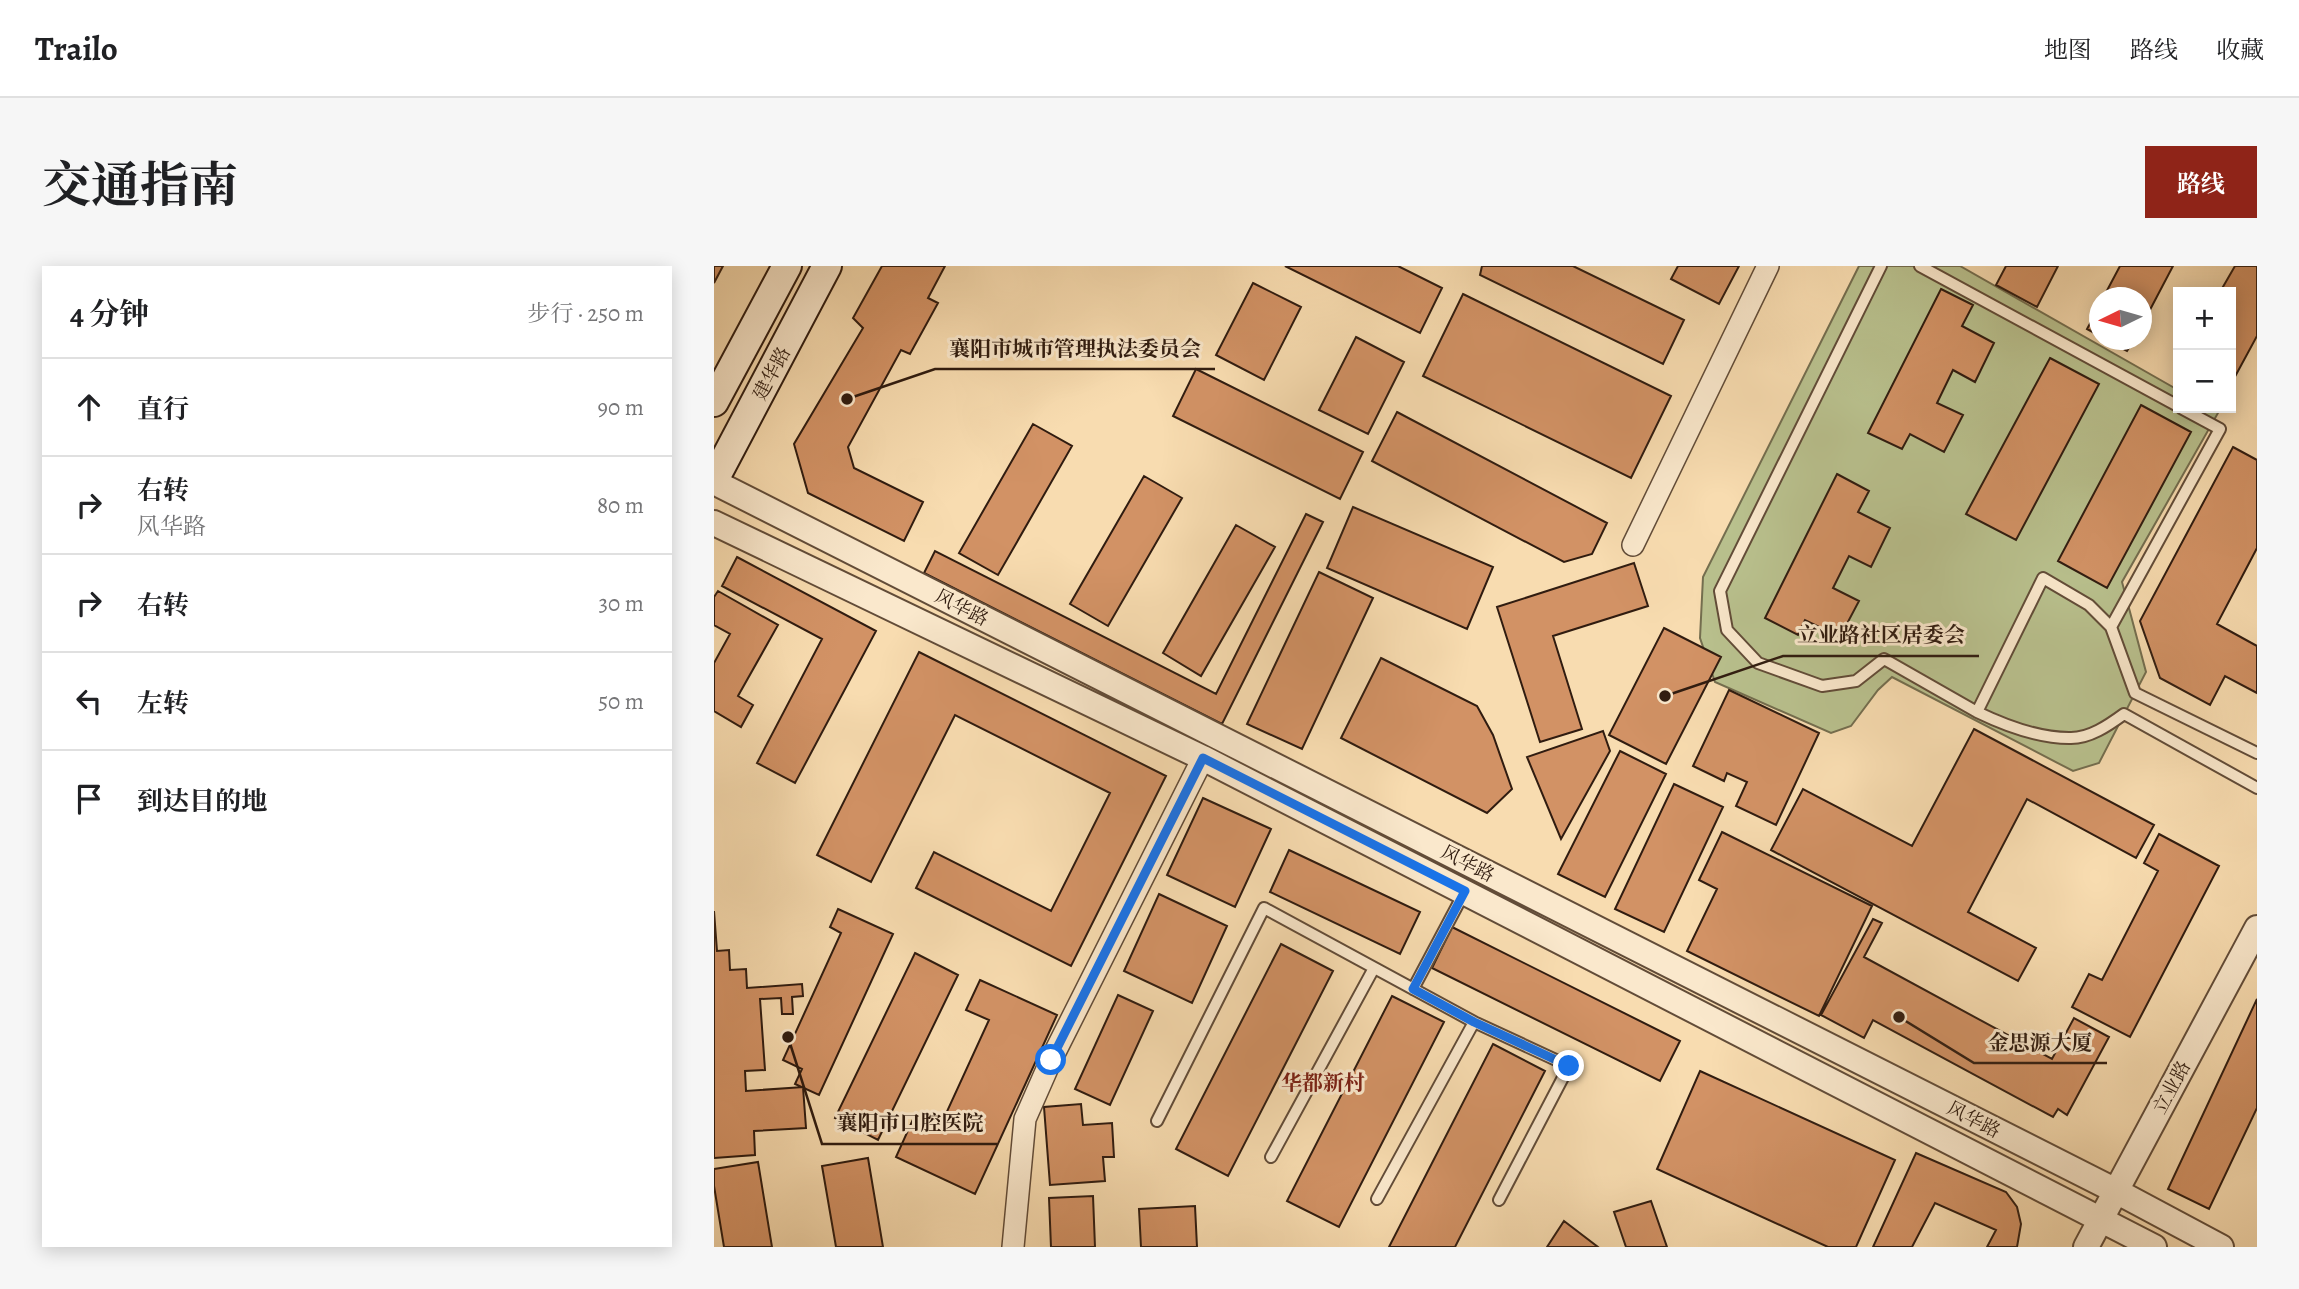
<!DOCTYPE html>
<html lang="zh">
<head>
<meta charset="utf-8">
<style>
  body { margin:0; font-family:Alegreya,"Noto Serif SC",serif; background:#f6f6f6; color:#202124 }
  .controls { position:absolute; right:21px; top:21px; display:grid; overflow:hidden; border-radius:0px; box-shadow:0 4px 18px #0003 }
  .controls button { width:63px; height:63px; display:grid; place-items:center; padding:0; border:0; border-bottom:2px solid #e0e0e0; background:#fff; color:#202124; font:35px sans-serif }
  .compass { position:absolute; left:1375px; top:21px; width:63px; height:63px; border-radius:50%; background:#fff; box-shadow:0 4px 18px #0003; rotate:265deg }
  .stop { position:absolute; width:21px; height:21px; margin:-16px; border:5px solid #1a73e8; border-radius:50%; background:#fff }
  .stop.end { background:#1a73e8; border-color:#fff; box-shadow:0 2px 7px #0008 }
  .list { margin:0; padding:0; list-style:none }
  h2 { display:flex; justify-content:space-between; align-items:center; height:91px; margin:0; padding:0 28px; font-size:30px }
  h2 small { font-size:23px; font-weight:400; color:#757577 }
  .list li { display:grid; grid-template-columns:46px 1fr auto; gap:21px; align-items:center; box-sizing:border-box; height:98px; padding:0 28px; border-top:2px solid #e0e0e0 }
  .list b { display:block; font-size:26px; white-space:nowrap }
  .list p { margin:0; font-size:23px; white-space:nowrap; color:#757577 }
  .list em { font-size:23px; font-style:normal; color:#757577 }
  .icon { flex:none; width:38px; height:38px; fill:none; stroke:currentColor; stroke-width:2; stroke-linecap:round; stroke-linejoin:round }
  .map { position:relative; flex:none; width:1543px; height:981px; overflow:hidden; border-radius:0px }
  header { display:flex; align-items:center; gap:42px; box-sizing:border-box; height:98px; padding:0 35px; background:#fff; border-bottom:2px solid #e0e0e0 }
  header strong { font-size:33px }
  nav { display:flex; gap:38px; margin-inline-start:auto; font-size:24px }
  .intro { display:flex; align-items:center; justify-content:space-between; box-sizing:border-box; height:168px; padding:0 42px }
  h1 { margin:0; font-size:49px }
  .button { padding:18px 32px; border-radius:0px; background:#8f2418; color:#fff; font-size:24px; font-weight:700 }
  main { display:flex; gap:42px; padding:0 42px }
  aside { flex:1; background:#fff; border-radius:0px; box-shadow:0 4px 18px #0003 }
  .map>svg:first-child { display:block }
  .green { fill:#b9c18e; stroke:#746e4f; stroke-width:2 }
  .building { fill:#d29265; stroke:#301c10; stroke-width:2 }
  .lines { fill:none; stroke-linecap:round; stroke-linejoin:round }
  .service-casing { stroke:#624c38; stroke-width:14 }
  .minor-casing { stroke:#624c38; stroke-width:24 }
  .tertiary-casing { stroke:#624c38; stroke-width:28 }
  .secondary-casing { stroke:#301c10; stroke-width:32 }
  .service { stroke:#fae8cc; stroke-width:10 }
  .minor { stroke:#fae8cc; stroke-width:21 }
  .tertiary { stroke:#fae8cc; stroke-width:24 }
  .secondary { stroke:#fae8cc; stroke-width:28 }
  .route { stroke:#1a73e8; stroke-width:9 }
  .labels { text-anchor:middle; stroke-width:6; stroke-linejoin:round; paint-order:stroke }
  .street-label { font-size:19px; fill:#301c10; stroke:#fae8cc }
  .neighbourhood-label { font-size:21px; font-weight:bold; fill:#7a1f14; stroke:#fae8cc }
  .leader { fill:none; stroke:#301c10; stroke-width:2.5 }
  .callout-dot { fill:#301c10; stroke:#fae8cc; stroke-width:2.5 }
  .callout-label { font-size:21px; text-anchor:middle; font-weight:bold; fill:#301c10; stroke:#fae8cc; stroke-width:6; stroke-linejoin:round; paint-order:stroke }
</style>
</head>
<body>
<header>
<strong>Trailo</strong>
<nav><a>地图</a><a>路线</a><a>收藏</a></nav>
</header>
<div class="intro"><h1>交通指南</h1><a class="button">路线</a></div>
<main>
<aside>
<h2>4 分钟<small>步行 · 250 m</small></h2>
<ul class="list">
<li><svg class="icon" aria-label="ahead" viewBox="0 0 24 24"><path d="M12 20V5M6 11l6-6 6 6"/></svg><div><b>直行</b></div><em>90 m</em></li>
<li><svg class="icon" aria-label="right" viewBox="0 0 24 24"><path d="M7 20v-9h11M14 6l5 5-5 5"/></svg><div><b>右转</b><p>风华路</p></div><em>80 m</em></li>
<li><svg class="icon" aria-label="right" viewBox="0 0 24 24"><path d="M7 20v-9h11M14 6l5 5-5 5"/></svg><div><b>右转</b></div><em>30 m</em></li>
<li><svg class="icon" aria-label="left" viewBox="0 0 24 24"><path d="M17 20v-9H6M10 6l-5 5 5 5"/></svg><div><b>左转</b></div><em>50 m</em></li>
<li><svg class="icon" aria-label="arrive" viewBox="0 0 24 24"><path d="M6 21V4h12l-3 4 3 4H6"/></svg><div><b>到达目的地</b></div></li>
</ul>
</aside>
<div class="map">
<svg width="1543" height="981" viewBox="0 0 1543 981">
  <rect width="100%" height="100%" fill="#f8dcb0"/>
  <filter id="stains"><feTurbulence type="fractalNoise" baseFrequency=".00286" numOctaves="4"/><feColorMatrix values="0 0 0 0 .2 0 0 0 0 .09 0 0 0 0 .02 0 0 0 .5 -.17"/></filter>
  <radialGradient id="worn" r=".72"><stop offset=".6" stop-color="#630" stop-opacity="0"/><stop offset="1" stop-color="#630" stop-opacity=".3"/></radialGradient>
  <path class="green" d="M1145 0H1246L1464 124V142H1495L1504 147 1408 316 1432 406 1385 497 1359 505 1178 411 1164 424 1137 460 1117 467 1001 416 986 372 989 311Z"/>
  <path class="building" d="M0 0H9L0 17Z
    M168 0H231L214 32 224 37 196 88 187 84 134 181 140 202 209 236 190 275 94 227 80 178 149 62 139 52Z
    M571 0H684L728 22 706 67Z
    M768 0H859L970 54 949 98 766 9Z
    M964 0H1025L1005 38 957 13Z
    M1292 0H1344L1323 41 1282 19Z
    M1406 0H1459L1428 59V32H1389Z
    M1521 0H1543V70L1517 118V26H1506Z
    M539 17 587 41 550 114 502 89Z
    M1227 23 1259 39 1248 60 1280 77 1261 116 1239 104 1223 137 1249 149 1230 186 1196 168 1188 183 1154 167Z
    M749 28 957 130 917 212 709 110Z
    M1386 39V70L1373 63Z
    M642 71 690 96 654 168 605 144Z
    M1392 74H1420L1413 85Z
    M1336 92 1385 118 1302 274 1252 248Z
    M482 103 649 186 626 233 459 150Z
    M1427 139 1477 166 1393 322 1344 295Z
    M683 146 893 257 878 288 850 296 658 195Z
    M319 158 358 180 284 309 245 287Z
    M1519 181 1543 194V282L1503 358 1543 380V427L1511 410 1496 439 1446 412 1426 355Z
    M1123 208 1155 225 1144 246 1176 262 1157 301 1135 290 1119 322 1145 335 1126 371 1091 354 1084 369 1051 352Z
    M430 210 468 232 394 360 356 338Z
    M639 241 779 301 753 363 613 302Z
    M592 248 609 256 508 458 210 307 221 285 502 428Z
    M522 259 561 281 487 410 449 387Z
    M23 291 162 365 81 517 43 497 108 373 8 320Z
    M920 297 934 340 839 370 868 463 826 476 783 341Z
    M605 306 659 332 588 483 533 458Z
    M4 325 64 359 24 430 39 439 27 461 0 445V397L16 368 0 359V331Z
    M950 362 1007 391 952 498 895 469Z
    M205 386 452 510 357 700 202 622 220 586 337 645 396 527 241 449 157 616 103 589Z
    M667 392 763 440 779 469 798 523 773 547 627 472Z
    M1015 424 1105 467 1062 559 1022 540 1033 516 1013 507 1010 515 979 500Z
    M1260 463 1440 559 1422 592 1313 533 1254 646 1322 682 1304 715 1057 584 1089 523 1198 580Z
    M889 465 896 485 847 573 813 491Z
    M906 485 952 508 891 631 844 608Z
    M960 518 1009 541 950 666 901 643Z
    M489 532 557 563 521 641 453 609Z
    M1008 566 1158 640 1105 750 973 685 1003 623 985 614Z
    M1445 568 1505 600 1416 771 1358 741 1375 708 1388 714 1444 605 1430 597Z
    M575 584 706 646 686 688 556 626Z
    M445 628 513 660 478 737 410 705Z
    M124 643 179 668 105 829 81 818 88 803 69 794 127 667 116 661Z
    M0 645 3 685 15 684 16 704 32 703 33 722 88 718 89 730 78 731 79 748H68L67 732 46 733 51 804 31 805 32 825 89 821 92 862 40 865 41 889 0 892Z
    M1159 653 1168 657 1150 691 1338 793 1360 752 1395 771 1353 849 1344 843 1339 851 1159 754 1150 772 1107 749Z
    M738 661 966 775 946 815 718 702Z
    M567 678 619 705 514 910 462 883Z
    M201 687 244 709 164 874 121 852Z
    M266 714 343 749 261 928 182 891 200 851 225 863 275 754 252 744Z
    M404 729 439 745 396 839 361 823Z
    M678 730 730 756 625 961 573 935Z
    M1543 733V842L1495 943 1454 923Z
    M779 778 831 805 741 981H675Z
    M986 805 1181 894 1142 981H1114L943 903Z
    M367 838 369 859 398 857 400 891H389L391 915 336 919 330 841Z
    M1202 887 1292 926 1303 941 1307 958 1303 981H1273L1282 964 1221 937 1198 981H1159Z
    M154 892 169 981H122L108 900Z
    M44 896 58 981H10L0 920V903Z
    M379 930 381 981H337L335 932Z
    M937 935 953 981H912L900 946Z
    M481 940 483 981H427L425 943Z
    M850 955 884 981H833Z"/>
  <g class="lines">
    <g class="service-casing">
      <path id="service" d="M1167 0 1006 325 1013 364 1044 397 1108 420 1142 415 1170 393 1263 446
        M1206 0 1464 140
        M1397 361 1506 163 1467 142
        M1543 487 1421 427 1397 361 1375 339 1329 312 1263 446C1290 459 1324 472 1355 472 1375 473 1395 459 1410 448L1543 522
        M699 723 750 627
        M760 756 855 800 785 934
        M443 855 550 642 760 756 663 933
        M557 891 660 702"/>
    </g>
    <g class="minor-casing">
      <path id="minor" d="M919 279 1054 0
        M299 981 311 853 337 794 489 492"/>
    </g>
    <g class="tertiary-casing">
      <path id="tertiary" d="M0 216 1402 925 1507 981
        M0 257 489 492 1440 981
        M1372 981 1543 662"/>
    </g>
    <g class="secondary-casing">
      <path id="secondary" d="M0 136 73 0
        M0 214 113 0"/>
    </g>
    <use href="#service" class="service"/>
    <use href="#minor" class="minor"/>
    <use href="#tertiary" class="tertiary"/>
    <use href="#secondary" class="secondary"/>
  </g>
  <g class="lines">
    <path class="route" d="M337 794 489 492 751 625 699 723 760 756 855 800"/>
  </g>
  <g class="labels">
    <g class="street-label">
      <text transform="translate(57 107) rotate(-62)" y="7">建华路</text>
      <text transform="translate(248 341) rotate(27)" y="7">风华路</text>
      <text transform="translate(754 597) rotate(27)" y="7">风华路</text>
      <text transform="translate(1457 821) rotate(-62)" y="7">立业路</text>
      <text transform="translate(1260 853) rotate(27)" y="7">风华路</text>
    </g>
    <g class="neighbourhood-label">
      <text x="609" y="824">华都新村</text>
    </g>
  </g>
  <path class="leader" d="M133 133L221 103H501M951 430L1069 390H1265M1185 751L1260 797H1393M74 771L108 878H283"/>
  <g class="callout-dot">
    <circle cx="133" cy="133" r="7"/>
    <circle cx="951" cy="430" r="7"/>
    <circle cx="1185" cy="751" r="7"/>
    <circle cx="74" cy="771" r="7"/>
  </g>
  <g class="callout-label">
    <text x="361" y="90">襄阳市城市管理执法委员会</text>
    <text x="1167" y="376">立业路社区居委会</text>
    <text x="1326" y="784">金思源大厦</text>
    <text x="196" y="864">襄阳市口腔医院</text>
  </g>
  <rect width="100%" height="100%" filter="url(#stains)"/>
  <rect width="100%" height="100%" fill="url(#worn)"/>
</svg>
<div class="controls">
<button>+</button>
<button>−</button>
</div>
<svg class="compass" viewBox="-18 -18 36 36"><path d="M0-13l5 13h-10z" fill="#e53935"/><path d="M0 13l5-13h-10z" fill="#757577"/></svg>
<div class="stop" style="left:337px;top:794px"></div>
<div class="stop end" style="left:855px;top:800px"></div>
</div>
</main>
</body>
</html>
